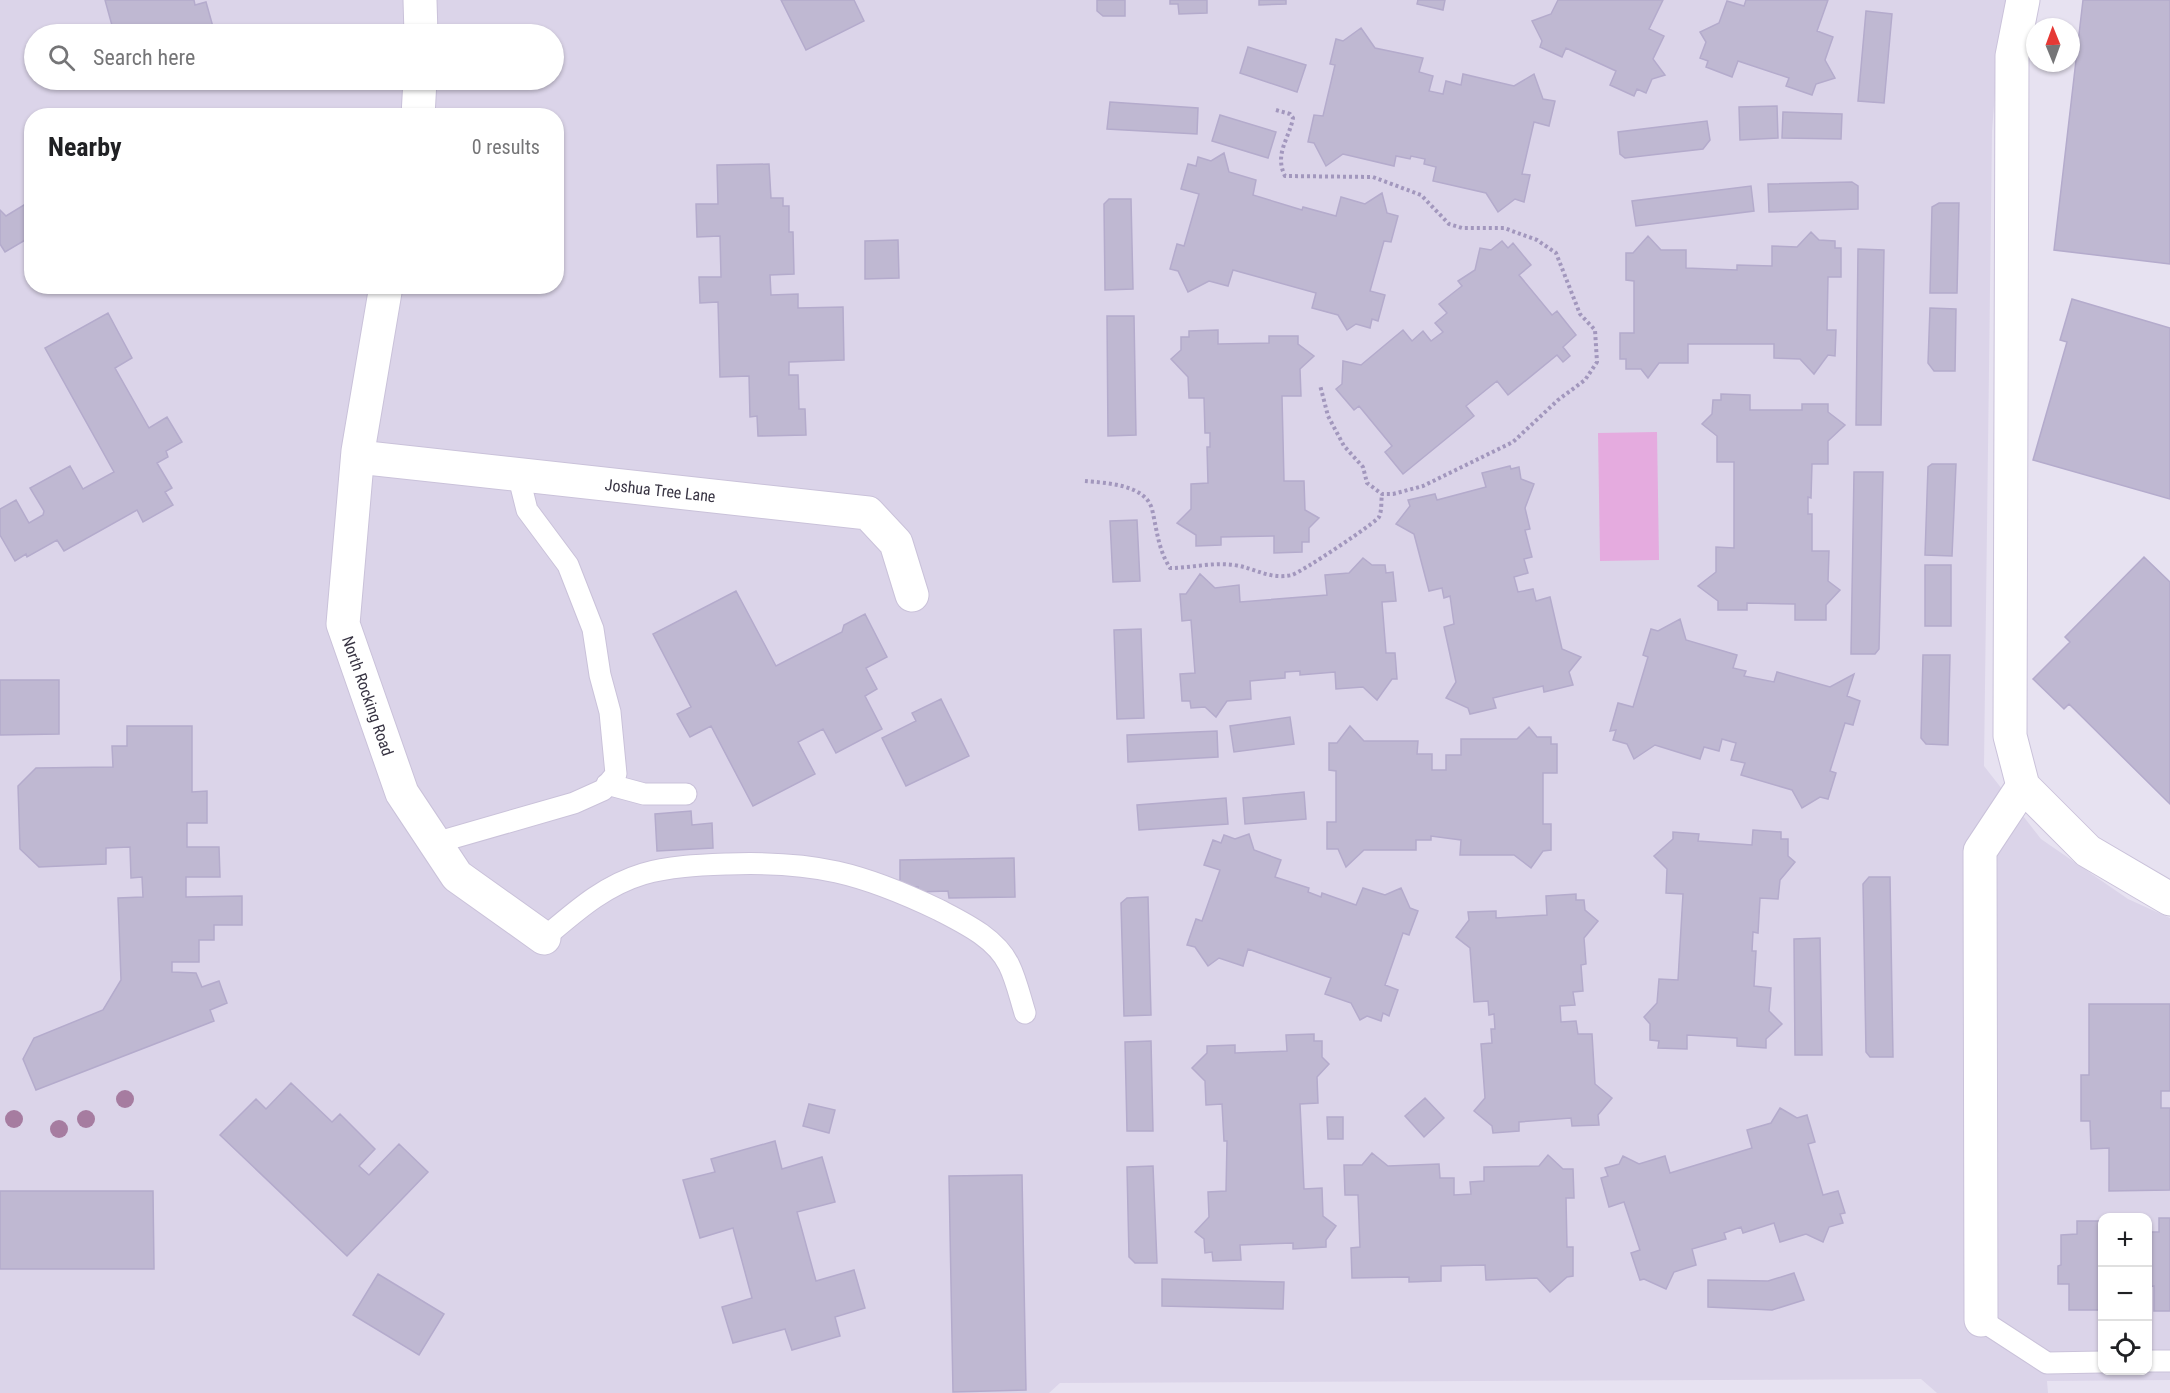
<!DOCTYPE html>
<html lang="en">
<head>
<meta charset="utf-8">
<style>
  body { margin:0; font-family:"Roboto Condensed",sans-serif; background:#f6f6f6; color:#202124 }
  .controls { position:absolute; right:18px; bottom:18px; display:grid; overflow:hidden; border-radius:12px; box-shadow:0 2px 4px #0004 }
  .controls button { width:54px; height:54px; display:grid; place-items:center; padding:0; border:0; border-bottom:2px solid #e0e0e0; background:#fff; color:#202124; font:30px sans-serif }
  .compass { position:absolute; left:2026px; top:18px; width:54px; height:54px; border-radius:50%; background:#fff; box-shadow:0 2px 4px #0004; rotate:359deg }
  .list { margin:0; padding:0; list-style:none }
  h2 { display:flex; justify-content:space-between; align-items:center; height:78px; margin:0; padding:0 24px; font-size:26px }
  h2 small { font-size:20px; font-weight:400; color:#757577 }
  .icon { flex:none; width:33px; height:33px; fill:none; stroke:currentColor; stroke-width:2; stroke-linecap:round; stroke-linejoin:round }
  .map { position:relative; flex:none; width:2170px; height:1393px; overflow:hidden }
  .search { position:absolute; background:#fff; box-shadow:0 2px 4px #0004; left:24px; top:24px; width:540px; height:66px; display:flex; align-items:center; gap:15px; box-sizing:border-box; padding:0 21px; border-radius:33px; color:#757577; font-size:22px }
  .panel { position:absolute; background:#fff; box-shadow:0 2px 4px #0004; left:24px; top:108px; width:540px; height:186px; border-radius:24px }
  .map>svg:first-child { display:block }
  .residential { fill:#dbd4e9; fill-rule:evenodd }
  .green { fill:#e5abdf }
  .building { fill:#bfb8d2; stroke:#b4abcc; stroke-width:1.5 }
  .lines { fill:none; stroke-linecap:round; stroke-linejoin:round }
  .lane-casing { stroke:#cac2da; stroke-width:23 }
  .street-casing { stroke:#cac2da; stroke-width:35 }
  .path { stroke:#a297bd; stroke-width:4; stroke-dasharray:3 3; stroke-linecap:butt }
  .lane { stroke:#fff; stroke-width:21 }
  .street { stroke:#fff; stroke-width:33 }
  .tree { fill:#a67ca0 }
  .labels { text-anchor:middle; stroke-width:5; stroke-linejoin:round; paint-order:stroke }
  .street-label { font-size:16px; fill:#373342; stroke:#fff }
</style>
</head>
<body>
<div class="map">
<svg width="2170" height="1393" viewBox="0 0 2170 1393">
  <rect width="100%" height="100%" fill="#e7e2f1"/>
  <path class="residential" d="M0 0H2009L1998 54 1992 131 1984 766 2041 839 2128 899 2170 918V1380L2047 1381 2048 1393H1937L1921 1379 1060 1383 1049 1393H0ZM34 34H554V80H34ZM32 116H556V286H32ZM2102 1218H2148V1370H2102Z"/>
  <path class="green" d="M1657 432 1659 560 1600 561 1598 433Z"/>
  <path class="building" d="M105 0H194L195 5 206 2 215 34H129L126 25 113 29Z
    M781 0H854L864 21 806 50Z
    M1097 0H1125V16H1103L1097 11Z
    M1170 0H1207V13L1179 14 1178 4H1170Z
    M1259 0H1286V4L1259 5Z
    M1418 0H1417H1445L1443 10 1417 4Z
    M1558 0H1663L1649 29 1664 36 1653 59 1665 75 1652 79 1646 93 1637 89 1634 96 1610 85 1616 71 1566 48 1562 57 1540 47 1542 41 1532 21 1551 14Z
    M1746 0H1828L1817 31 1833 37 1825 60 1835 78 1816 84 1812 95 1786 86 1789 78 1738 61 1732 77 1706 67 1708 61 1700 58 1706 42 1700 32 1719 23 1727 1 1744 6Z
    M2083 0H2170V264L2054 250Z
    M1866 11 1892 14 1884 103 1858 101Z
    M1361 28 1375 48 1423 58 1419 72 1433 76 1429 91 1443 94 1446 81 1461 85 1463 74 1514 86 1534 74 1543 99 1555 101 1549 126 1534 122 1522 174 1530 175 1524 202 1515 199 1498 212 1486 193 1433 181 1436 167 1424 164 1425 159 1411 156 1410 159 1396 156 1394 166 1343 154 1326 166 1314 143 1308 142 1314 115 1323 116 1335 65 1330 64 1336 39 1343 41Z
    M1248 47 1306 65 1297 92 1240 73Z
    M1110 102 1198 108 1197 134 1107 129Z
    M1777 106 1778 138 1740 140 1739 107Z
    M1783 112 1842 114 1841 139 1782 138Z
    M1220 115 1276 132 1268 158 1212 141Z
    M1707 121 1710 140 1703 149 1625 158 1620 154 1618 132Z
    M1224 153 1229 172 1256 180 1253 195 1302 210 1303 207 1336 216 1341 197 1365 204 1382 193 1387 213 1398 216 1391 242 1384 241 1370 291 1385 295 1378 321 1372 319 1370 328 1356 324 1347 330 1338 315 1312 308 1316 293 1233 270 1228 286 1209 281 1188 292 1178 271 1170 269 1177 244 1184 246 1199 194 1181 189 1188 164 1196 166 1198 157 1211 161Z
    M769 164 771 198H783V206H789V232H793L794 274 770 275 771 295 798 294V308L843 307 844 360 789 362V375H798L799 409H805L806 435 758 436 757 416 750 417 749 376 720 377 718 302 700 303 699 277H721L720 236 697 237 696 204H718L717 165Z
    M1852 182 1858 186V209L1769 212 1768 184Z
    M1751 186 1754 211 1636 226 1632 201Z
    M1109 199H1131L1133 289 1105 290 1104 204Z
    M32 200V236L5 252 0 244V210L6 216Z
    M1939 203H1959L1957 293H1930L1932 207Z
    M1811 232 1819 240 1835 241V248H1841V277H1828L1827 330H1836L1835 356 1828 355 1814 374 1800 359 1774 358V344H1688V363H1659L1648 378 1641 369H1626V359H1620V333H1634V281L1626 280V253H1633L1648 236 1661 250H1686V268L1737 270V265L1772 266V246L1797 247Z
    M898 240 899 278 865 279V241Z
    M1502 241 1508 248 1513 243 1531 265 1519 275 1552 315 1557 311 1576 335 1563 347 1570 356 1563 362 1557 355 1508 395 1497 381 1466 406 1474 416 1403 474 1385 452 1392 446 1359 406 1354 410 1336 389 1342 384 1343 361 1361 365 1403 330 1412 341 1423 331 1431 341 1443 332 1435 323 1447 313 1439 304 1462 286 1458 281 1475 270 1480 248 1491 250Z
    M1858 249 1884 250 1881 425H1856Z
    M2072 299 2170 328V499L2033 460 2067 342 2060 340Z
    M1930 308 1956 309 1955 371H1934L1928 363Z
    M108 313 132 358 115 368 149 428 167 417 182 442 166 451 168 457 157 463 172 488 165 492 173 505 143 522 137 510 64 551 57 540 27 557 26 554 15 561 0 535V509L16 500 29 523 43 515 44 511 30 488 70 466 83 489 114 472 45 348Z
    M1107 316H1134L1136 435 1108 436Z
    M1218 330V344L1269 343V336H1298V344L1314 356 1300 369 1301 396H1282L1284 481H1304L1305 510 1319 518 1309 528V542H1302V552L1274 553V536L1221 537V545L1196 546V535L1177 523 1191 509V484L1208 483 1207 447H1210V433H1205L1204 398H1189L1188 377 1171 359 1181 350V337H1189V331Z
    M1721 394 1750 395V410H1802V404H1828V412L1845 425 1828 441V464H1812L1811 498 1808 497V514H1812V551H1829L1828 581 1840 590 1826 605V620H1795V604L1747 603V610H1718V601L1698 586 1716 572V547L1734 548V462H1717V436L1702 424 1712 414 1713 400H1721Z
    M1932 464H1956L1952 556 1925 555 1928 467Z
    M1510 466 1511 469 1519 467 1521 479 1534 484 1525 508 1530 529 1525 530 1532 557 1524 559 1528 573 1514 577 1518 592 1533 589 1536 601 1550 597 1562 649 1581 657 1569 672 1573 685 1544 692 1543 686 1493 698 1496 708 1470 714 1468 708 1446 698 1456 682 1444 627 1454 624 1450 596 1444 598 1442 588 1429 591 1414 534 1396 524 1410 506 1408 500 1435 494 1437 500 1486 487 1482 473Z
    M1854 472H1883L1879 649 1875 654H1851Z
    M1137 520 1140 581 1113 582 1110 521Z
    M2144 557 2170 582V804L2069 704 2064 709 2033 679 2070 642 2065 637Z
    M1363 558 1372 565H1385L1386 573 1393 572 1396 601 1382 602 1386 653H1395L1397 679H1392L1377 700 1363 687 1336 689 1335 672 1300 675V671L1285 672V678L1250 681 1251 699 1227 701 1216 717 1205 707 1191 708 1190 701H1182L1180 674 1195 673 1191 620 1182 621 1180 594H1186L1200 574 1215 588 1239 585 1240 602 1327 595 1325 575 1349 573Z
    M1925 565H1951V626H1925Z
    M736 591 776 666 842 632 844 625 865 614 887 657 866 668 877 689 865 696 882 729 836 753 823 729 798 742 815 774 753 806 711 726 690 737 677 714 691 707 653 634Z
    M1680 619 1686 640 1737 655 1733 668 1746 671 1744 676 1774 682 1777 672 1830 687 1854 674 1847 696 1860 701 1853 725 1845 723 1830 771 1836 773 1828 799 1820 797 1802 808 1792 790 1741 775 1745 763 1731 760 1736 743 1722 739 1719 751 1704 747 1700 759 1655 745 1634 759 1627 744 1613 740 1616 730 1610 731 1618 703 1633 707 1648 657 1643 655 1651 629 1658 631Z
    M1141 629 1144 718 1117 719 1114 630Z
    M1923 655H1950L1948 745 1926 744 1921 738Z
    M0 680H59V734L0 735Z
    M941 699 969 756 906 786 882 738 916 721 912 713Z
    M1290 717 1294 744 1234 752 1230 726Z
    M127 726H192V792L207 791V823H187V847H219L220 877H186V897L242 896V925H214V940H199V962H172V972L196 973 202 987 219 981 227 1003 210 1010 214 1021 36 1090 23 1059 34 1038 103 1010 121 980 118 898 143 897 142 877 131 878 130 847 106 848V864L39 867 20 849 18 786 36 768 113 767 112 746H127Z
    M1350 726 1364 741H1418L1417 754H1432V770H1446V755H1461V739H1517L1529 727 1537 737H1551V744H1557V773H1543V824H1551V850L1543 851 1531 868 1514 855H1460L1461 840 1431 836V840H1416V850H1364L1346 867 1338 849H1327V822H1336V771L1329 770V743H1337Z
    M1217 731 1218 757 1128 762 1127 735Z
    M1304 792 1306 819 1245 824 1243 798Z
    M1226 798 1228 824 1139 830 1137 805Z
    M691 811 692 825 712 823 713 848 657 851 655 814Z
    M1753 830 1781 832V839H1788V856L1795 862 1780 880 1778 899 1760 898 1758 933 1753 932 1752 951H1756L1754 986 1771 988 1769 1011 1782 1024 1766 1039V1048L1737 1046V1038L1687 1035V1049L1658 1048 1659 1041 1650 1040V1024L1644 1017 1657 1003 1659 979 1678 980 1683 894 1666 893 1667 869 1654 856 1673 839V832L1699 834 1698 841 1752 845Z
    M1249 834 1254 850 1281 860 1275 877 1309 888 1308 892 1321 897 1322 893 1356 905 1363 888 1385 895 1401 888 1410 908 1418 911 1409 935 1403 933 1385 985 1398 990 1389 1016 1383 1013 1381 1021 1367 1016 1360 1020 1351 1003 1325 994 1331 978 1248 949 1243 966 1219 958 1208 966 1195 947 1187 945 1196 919 1202 921 1220 870 1204 865 1213 840 1221 843 1224 835 1235 839Z
    M1014 858 1015 897 949 898 948 891 918 892V887H900V860Z
    M1869 877H1890L1893 1057H1870L1866 1052 1863 884Z
    M1576 894V900H1584L1585 910 1598 921 1584 938 1586 964 1581 965 1583 991 1573 992 1575 1005 1560 1006 1561 1022 1576 1021 1578 1034H1592L1595 1084 1612 1098 1598 1115 1599 1125 1572 1126 1571 1118 1519 1122V1131L1493 1133 1492 1126 1474 1111 1485 1098 1481 1044 1492 1043 1491 1029H1495L1494 1014 1489 1015 1488 1001 1474 1002 1470 948 1456 937 1469 920 1468 912 1496 911V918L1547 915 1546 896Z
    M1148 897 1151 1015 1124 1016 1121 903 1127 898Z
    M1820 938 1822 1055H1795L1794 939Z
    M2089 1004H2170V1091H2161V1108H2170V1190L2109 1191V1148L2091 1149 2090 1121H2081V1075H2089Z
    M1314 1034V1041H1322V1057L1329 1064 1317 1077 1318 1103 1300 1104 1304 1189 1322 1188 1323 1216 1336 1226 1326 1240V1247L1293 1249V1243L1240 1245 1241 1260 1213 1261 1212 1252 1205 1253 1204 1239 1195 1232 1209 1217 1208 1192 1226 1191 1227 1141H1224L1222 1104 1206 1105 1205 1081 1192 1068 1207 1053V1046L1235 1045V1053L1287 1051 1286 1035Z
    M1151 1041 1153 1131H1127L1125 1042Z
    M291 1083 332 1122 340 1114 375 1149 359 1166 369 1175 399 1144 428 1172 347 1256 220 1135 256 1099 266 1109Z
    M1425 1098 1444 1118 1424 1137 1405 1116Z
    M809 1104 835 1110 829 1133 803 1126Z
    M1780 1108 1797 1118 1807 1115 1815 1142 1808 1144 1823 1195 1838 1191 1845 1213 1840 1214 1843 1223 1829 1227 1823 1242 1806 1234 1780 1242 1774 1223 1743 1233 1741 1227 1724 1233 1726 1239 1692 1249 1696 1265 1674 1272 1666 1289 1644 1279 1640 1280 1631 1253 1640 1250 1624 1202 1609 1207 1601 1178 1608 1176 1605 1168 1619 1164 1623 1156 1639 1164 1665 1156 1670 1173 1752 1148 1747 1130 1771 1123Z
    M1327 1117H1343V1139H1328Z
    M775 1141 782 1169 822 1157 835 1202 797 1212 816 1281 854 1270 865 1308 835 1317 840 1336 792 1350 785 1329 733 1343 722 1307 752 1298 733 1228 700 1238 683 1180 715 1172 711 1159Z
    M1372 1153 1388 1166 1439 1164 1440 1178H1454V1195L1471 1194 1470 1182 1484 1181V1167L1539 1166 1548 1155 1563 1169H1573L1574 1198H1566L1567 1247H1573V1276L1567 1277 1550 1292 1537 1278 1486 1280 1485 1265 1441 1266V1281L1409 1282V1277L1352 1278 1351 1248 1360 1247 1358 1195H1345L1344 1165H1362Z
    M1153 1166 1157 1263H1135L1129 1257 1127 1167Z
    M1022 1175 1026 1390 953 1392 949 1176Z
    M0 1191H153L154 1269H0Z
    M2159 1218H2170V1311H2154V1286L2148 1287V1232H2159Z
    M2077 1221H2102V1310H2069V1284H2058V1266L2061 1265V1235L2077 1234Z
    M1794 1273 1804 1300 1772 1310 1708 1307V1280L1768 1281Z
    M378 1274 444 1314 419 1355 353 1315Z
    M1162 1279 1284 1282 1283 1309 1162 1306Z"/>
  <g class="lines">
    <g class="lane-casing">
      <path id="lane" d="M607 784 644 794H686
        M435 843 574 803 603 790 616 774 610 712 600 675 593 629 568 565 527 510 518 474
        M544 938C575 912 603 886 643 874 669 866 701 865 728 864 814 861 862 873 939 910 964 923 996 938 1009 965 1016 979 1020 997 1025 1013
        M1981 1320 2047 1363 2102 1362
        M2148 1361H2170"/>
    </g>
    <g class="street-casing">
      <g id="street">
        <path d="M420 0 421 34"/>
        <path d="M2023 0 2012 56 2010 736 2023 786 2088 851 2170 899"/>
        <path d="M418 116 420 80"/>
        <path id="s1" d="M386 286 358 451 343 624 402 793 457 876 544 938"/>
        <path id="s2" d="M358 457 868 513 896 543 912 595"/>
        <path d="M1981 1320 1980 851 2023 786"/>
      </g>
    </g>
    <path class="path" d="M1276 110 1290 114 1293 118C1289 139 1274 154 1285 176L1373 177 1421 195 1449 224 1462 228H1504L1537 240 1556 253 1580 314 1595 330 1597 362 1585 380 1558 400 1513 442 1423 486 1393 494H1382L1367 483 1363 467 1344 446 1328 416 1320 385
      M1085 481C1105 483 1145 484 1152 509 1157 530 1158 549 1170 568 1191 568 1213 562 1234 565 1255 568 1270 580 1292 575 1300 573 1377 522 1379 517 1382 511 1381 500 1382 494"/>
    <use href="#lane" class="lane"/>
    <use href="#street" class="street"/>
  </g>
  <g class="tree">
    <circle cx="125" cy="1099" r="9"/>
    <circle cx="14" cy="1119" r="9"/>
    <circle cx="86" cy="1119" r="9"/>
    <circle cx="59" cy="1129" r="9"/>
  </g>
  <g class="labels">
    <g class="street-label">
      <text dy="6" stroke="none"><textPath href="#s2" startOffset="304">Joshua Tree Lane</textPath></text>
      <text dy="6" stroke="none"><textPath href="#s1" startOffset="417">North Rocking Road</textPath></text>
    </g>
  </g>
</svg>
<div class="controls">
<button>+</button>
<button>−</button>
<button><svg class="icon" aria-label="locate" viewBox="0 0 24 24"><circle cx="12" cy="12" r="6"/><path d="M12 2v4M12 18v4M2 12h4M18 12h4"/></svg></button>
</div>
<svg class="compass" viewBox="-18 -18 36 36"><path d="M0-13l5 13h-10z" fill="#e53935"/><path d="M0 13l5-13h-10z" fill="#757577"/></svg>
<div class="search"><svg class="icon" aria-label="search" viewBox="0 0 24 24"><circle cx="10" cy="10" r="6"/><path d="M15 15l6 6"/></svg>Search here</div>
<section class="panel">
<h2>Nearby<small>0 results</small></h2>
<ul class="list">
</ul>
</section>
</div>
</body>
</html>
